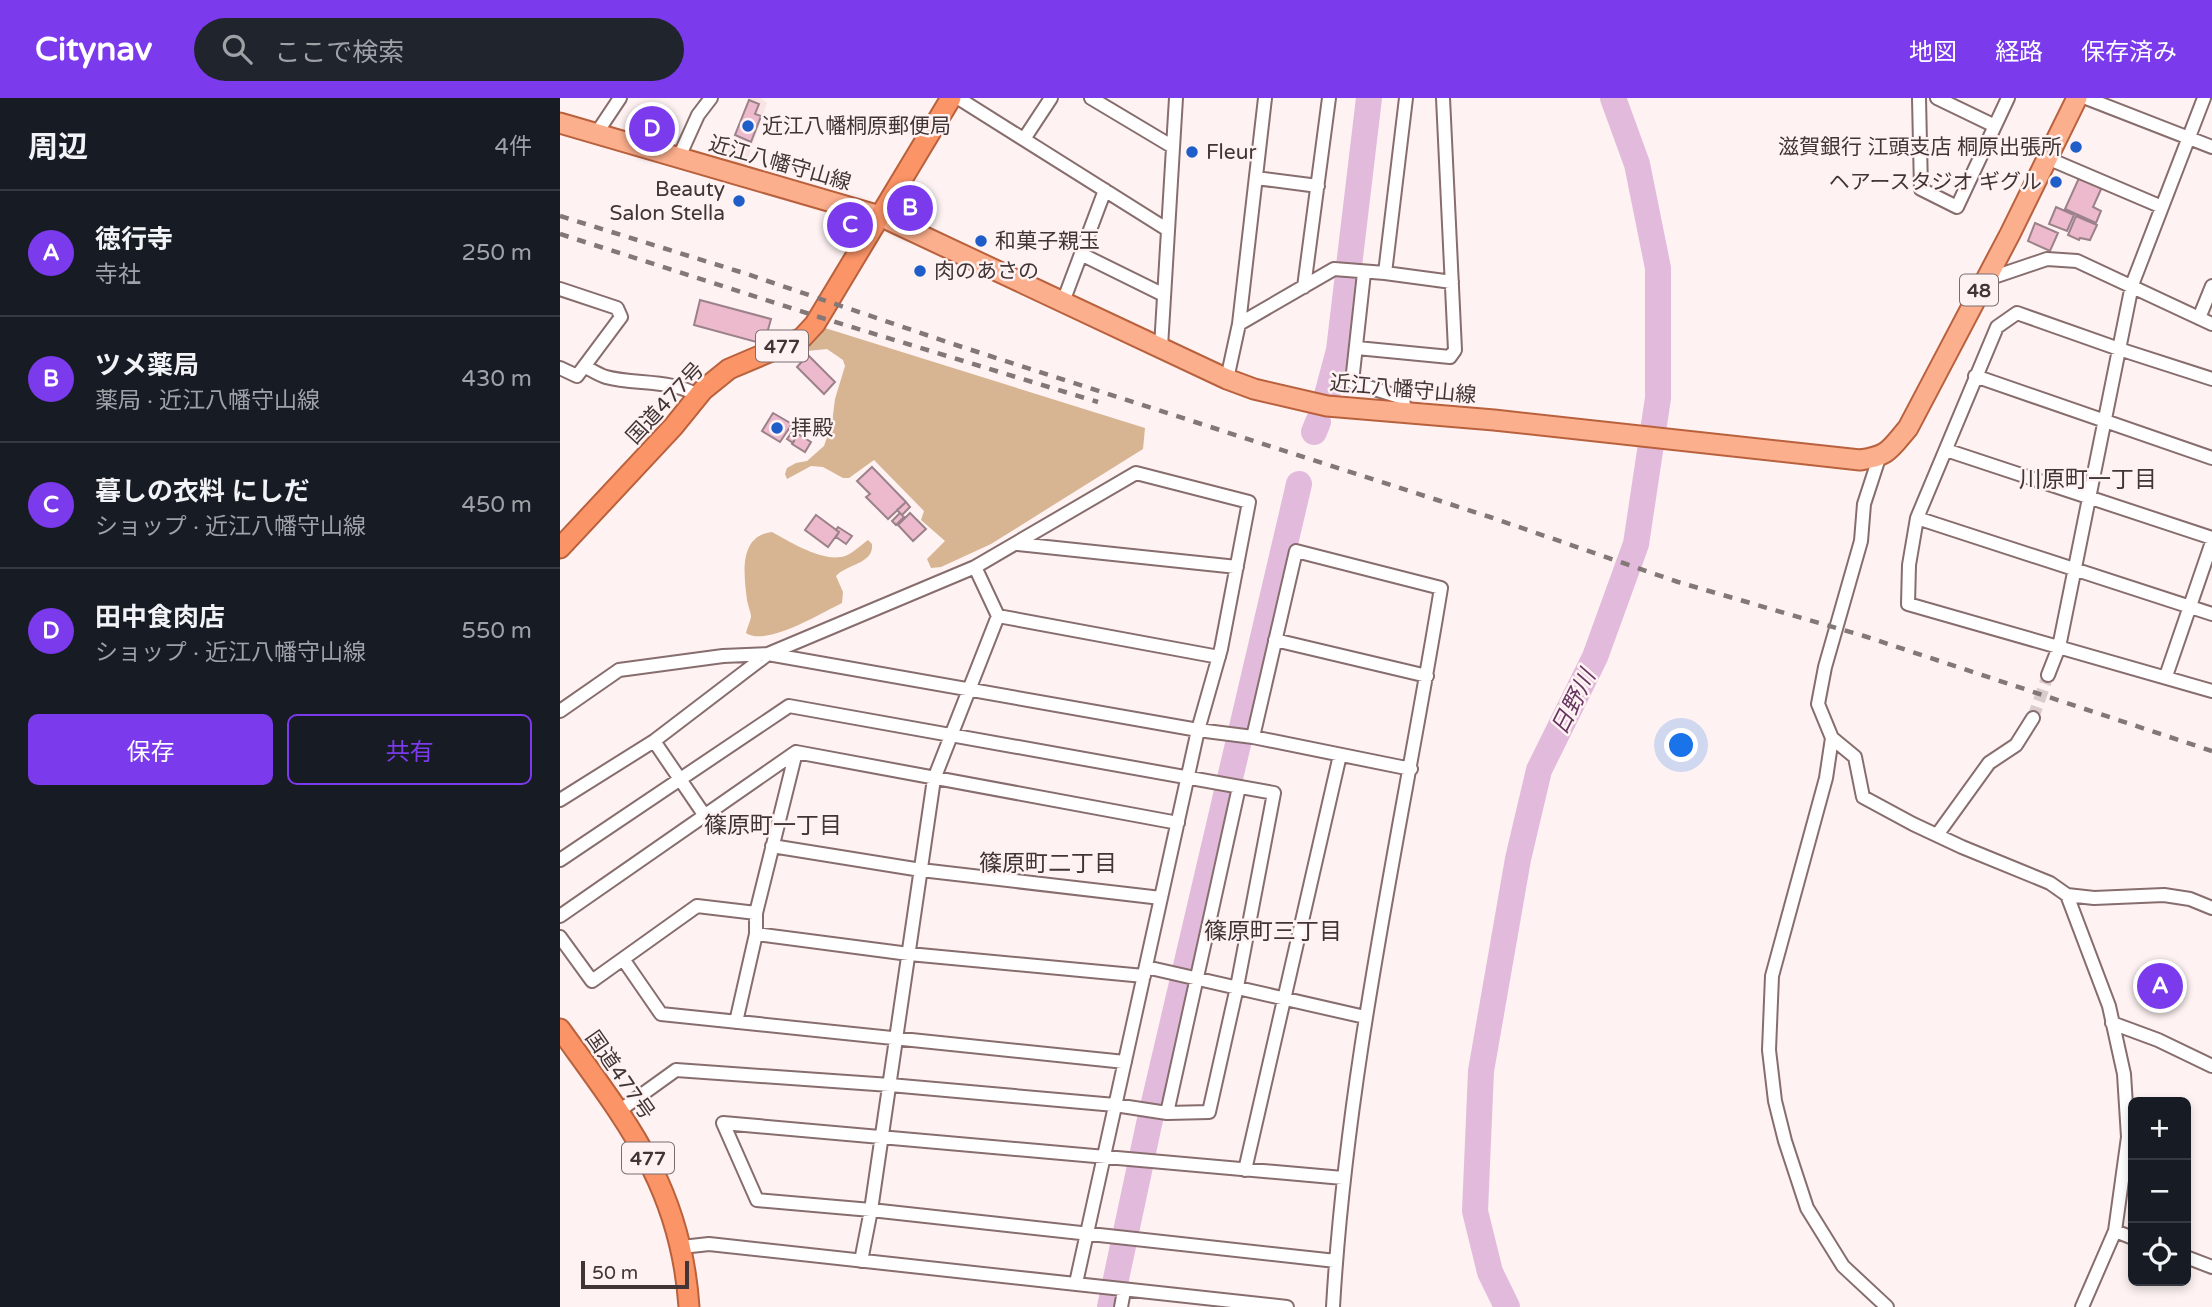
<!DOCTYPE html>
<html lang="ja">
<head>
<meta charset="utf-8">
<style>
  body { margin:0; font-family:"Varela Round","Noto Sans JP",sans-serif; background:#20242c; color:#f1f3f6 }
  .controls { position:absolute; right:21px; bottom:21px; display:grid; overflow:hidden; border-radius:10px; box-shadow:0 4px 10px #0003 }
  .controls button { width:63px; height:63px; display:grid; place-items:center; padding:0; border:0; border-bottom:2px solid #363941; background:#171b24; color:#f1f3f6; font:35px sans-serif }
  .scale { position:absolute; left:21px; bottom:18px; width:108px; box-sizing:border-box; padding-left:7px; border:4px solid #413535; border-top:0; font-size:19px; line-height:24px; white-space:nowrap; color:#413535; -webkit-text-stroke:5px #fef2f2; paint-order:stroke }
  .you { position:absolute; left:1122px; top:648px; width:24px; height:24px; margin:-18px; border:5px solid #fff; border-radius:50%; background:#1a73e8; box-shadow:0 0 0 10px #1a73e833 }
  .badge { display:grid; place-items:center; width:46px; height:46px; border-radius:50%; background:#7c3aed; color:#fff; font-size:23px; font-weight:700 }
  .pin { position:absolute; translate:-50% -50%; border:4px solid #fff; box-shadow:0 2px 7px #0006 }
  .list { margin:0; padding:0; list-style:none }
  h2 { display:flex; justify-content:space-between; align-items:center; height:91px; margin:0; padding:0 28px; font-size:30px }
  h2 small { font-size:23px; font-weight:400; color:#9ea1a6 }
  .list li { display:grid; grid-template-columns:46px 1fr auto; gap:21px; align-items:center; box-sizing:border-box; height:126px; padding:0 28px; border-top:2px solid #363941 }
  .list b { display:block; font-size:26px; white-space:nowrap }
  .list p { margin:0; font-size:23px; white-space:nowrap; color:#9ea1a6 }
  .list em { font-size:23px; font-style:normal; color:#9ea1a6 }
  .actions { display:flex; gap:14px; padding:21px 28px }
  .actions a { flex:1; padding:16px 0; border:2px solid #7c3aed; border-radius:10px; text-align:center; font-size:24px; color:#7c3aed }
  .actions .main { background:#7c3aed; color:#fff }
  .icon { flex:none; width:38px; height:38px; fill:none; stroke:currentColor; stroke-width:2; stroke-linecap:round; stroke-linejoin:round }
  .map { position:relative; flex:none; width:1652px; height:1209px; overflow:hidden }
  header { display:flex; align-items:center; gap:42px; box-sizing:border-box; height:98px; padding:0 35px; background:#7c3aed; color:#fff }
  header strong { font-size:33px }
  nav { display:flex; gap:38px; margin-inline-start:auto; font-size:24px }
  .search { width:490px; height:63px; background:#20242c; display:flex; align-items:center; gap:18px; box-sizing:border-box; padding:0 24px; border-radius:38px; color:#9ea1a6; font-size:26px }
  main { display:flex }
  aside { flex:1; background:#171b24 }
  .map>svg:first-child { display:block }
  .built { fill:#fae3e3 }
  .forest { fill:#d7b492 }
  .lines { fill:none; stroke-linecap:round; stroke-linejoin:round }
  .river { stroke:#e2bbdc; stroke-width:26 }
  .building { fill:#ecbacc; stroke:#9b828a; stroke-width:2 }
  .minor-tunnel { stroke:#d8cccc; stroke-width:12; stroke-dasharray:12 6; stroke-linecap:butt }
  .minor-casing { stroke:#876d6d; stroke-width:16 }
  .primary-casing { stroke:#b9613d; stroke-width:23 }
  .trunk-casing { stroke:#b9613d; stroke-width:23 }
  .minor { stroke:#fff; stroke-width:12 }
  .primary { stroke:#fcaf8d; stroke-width:19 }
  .trunk { stroke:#fb9467; stroke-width:19 }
  .rail { stroke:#837777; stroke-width:4.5; stroke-dasharray:9 9; stroke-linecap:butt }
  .poi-dot { fill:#1f5dc9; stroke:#fef2f2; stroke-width:2.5 }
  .labels { text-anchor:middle; stroke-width:5; stroke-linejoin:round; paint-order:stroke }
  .shield { fill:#fef2f2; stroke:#7a6e6e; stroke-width:2 }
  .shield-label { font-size:19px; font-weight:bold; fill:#413535 }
  .poi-label { font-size:21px; fill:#413535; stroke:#fef2f2; text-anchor:start }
  .street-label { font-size:21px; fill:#413535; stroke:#fef2f2 }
  .neighbourhood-label { font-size:23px; fill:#413535; stroke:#fef2f2 }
  .water-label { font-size:23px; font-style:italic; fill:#653560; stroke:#fef2f2 }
</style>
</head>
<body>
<header>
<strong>Citynav</strong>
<div class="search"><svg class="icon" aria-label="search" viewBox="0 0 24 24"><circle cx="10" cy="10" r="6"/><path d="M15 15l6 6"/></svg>ここで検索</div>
<nav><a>地図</a><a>経路</a><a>保存済み</a></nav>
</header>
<main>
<aside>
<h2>周辺<small>4件</small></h2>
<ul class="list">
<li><span class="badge">A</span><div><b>徳行寺</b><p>寺社</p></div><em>250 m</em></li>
<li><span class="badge">B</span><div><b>ツメ薬局</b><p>薬局 · 近江八幡守山線</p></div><em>430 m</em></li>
<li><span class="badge">C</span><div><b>暮しの衣料 にしだ</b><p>ショップ · 近江八幡守山線</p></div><em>450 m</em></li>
<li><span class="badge">D</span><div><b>田中食肉店</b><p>ショップ · 近江八幡守山線</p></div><em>550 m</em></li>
</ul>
<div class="actions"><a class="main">保存</a><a>共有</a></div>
</aside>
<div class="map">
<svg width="1652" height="1209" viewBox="0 0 1652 1209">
  <rect width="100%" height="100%" fill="#fef2f2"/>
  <path class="built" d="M189 0H201L207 5 185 69 164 63Z"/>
  <path class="forest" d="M265 230 585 330 583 351 431 446 381 469 371 470 367 461 385 443 361 422 364 413 314 362 289 380H283L263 369 251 368 227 381 225 376 227 370 236 365 247 363 264 348 272 325 275 301 285 268 283 262 267 251 237 254V248Z
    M212 434C230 444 264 465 285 458 293 455 301 447 308 442L312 446C314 466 287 466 276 478L283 494 282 505C261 515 206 549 186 535 187 530 190 524 191 519 191 514 188 508 187 502 184 477 178 438 212 434Z"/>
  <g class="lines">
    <path class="river" d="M767 297 779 252 809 0
      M754 334 758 324
      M550 1209 589 1026 739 386
      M947 1209 930 1174 915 1113 921 973 958 761 979 672 1035 559 1076 446 1098 300V170L1077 66 1053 0"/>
  </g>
  <path class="building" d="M189 2 199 6 195 16 201 18 191 44 175 37Z
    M1519 80 1542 89 1533 109 1541 113 1536 125 1505 111Z
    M1496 109 1514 117 1507 133 1489 126Z
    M1516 118 1537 127 1530 142 1520 140 1519 142 1508 137Z
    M1475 125 1498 135 1490 153 1468 143Z
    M140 202 211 221 204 246 134 227Z
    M248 257 275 284 264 296 237 269Z
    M213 315 232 326 220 344 202 333Z
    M232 334 237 337 233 345 227 341Z
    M238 336 251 344 245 354 232 346Z
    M312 369 346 404 328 421 306 399 310 396 297 383Z
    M346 404 350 409 342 417 337 412Z
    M340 415 344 419 336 427 332 423Z
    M350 415 366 431 353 443 338 427Z
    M256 417 279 434 268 449 245 432Z
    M278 429 292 438 286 446 276 439 279 434 276 432Z"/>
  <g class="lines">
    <path class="minor-tunnel" d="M1473 620 1488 577"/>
    <g class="minor-casing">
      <path id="minor" d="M398 0 608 132
        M531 0 613 49
        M1359 0 1361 91 1397 109 1448 0
        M1377 0 1435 28
        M1526 0 1652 49
        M36 36 60 0
        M464 41 491 0
        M119 59 138 17 151 0
        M1487 60 1602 109
        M696 80 758 88
        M521 156 604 197
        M804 175 792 284 843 300 845 315
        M825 175 892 184
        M1425 182 1487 161 1517 163 1652 226
        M744 189 769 0
        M0 191 57 210 61 219 17 278 0 270
        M503 204 545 92
        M1639 220 1652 188
        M679 226 774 171 825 175 846 0
        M601 249 616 0
        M797 250 890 259 895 252 883 0
        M25 269C32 272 39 277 46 279 75 287 112 281 139 298
        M1415 278 1652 360
        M667 281 679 226 705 0
        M1652 281 1559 251 1457 215 1437 229 1357 420 1349 467 1348 506 1652 593
        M1386 352 1652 440
        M1319 360 1304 406 1301 443 1265 569 1258 606 1272 640 1295 659 1303 699 1353 726 1402 749 1490 785 1507 797 1534 800 1604 797 1630 801 1652 810
        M1357 420 1652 516
        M458 446 677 469
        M438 518 659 559
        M715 542 867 578
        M1488 577 1499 549 1572 187 1644 0
        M1606 578 1652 444
        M0 613 59 572 163 558 208 556 638 632 693 639 851 671
        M693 639 736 453 881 490C842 729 787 967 773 1209
        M1272 640 1266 680 1212 878 1209 952 1215 1003 1225 1043 1247 1110 1283 1168 1327 1209
        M94 643 145 718
        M0 702 94 643 208 556 415 469 576 375 689 404 661 551 638 632 516 1185
        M1377 737 1429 665 1456 647 1473 620
        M212 748 361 772 601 800
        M0 762 229 608 714 695 677 889 649 1014 607 1015 555 1007 330 987 116 972 59 1013
        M1507 797 1549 908 1564 976 1568 1039 1555 1133 1522 1209
        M0 818 236 654 618 725
        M196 836 349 856 584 878
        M0 839 32 883 137 808 196 815
        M63 861 101 916 565 964
        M586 869 805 919
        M176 924 196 836V815L236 654
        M1552 925 1598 942 1652 968
        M607 1015 679 689
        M685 1072 780 657
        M1555 1133 1573 1140
        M122 1149 149 1146 727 1209
        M1626 1159 1652 1169
        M301 1163 311 1112 374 681 438 518 415 469
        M776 1163 311 1112 197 1102 163 1025 783 1080
        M561 1209 564 1193"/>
    </g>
    <g class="primary-casing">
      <path id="primary" d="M0 25 320 118 667 281 694 291 767 308 934 322 1300 362C1329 358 1330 351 1348 330L1450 136 1517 0"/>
    </g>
    <g class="trunk-casing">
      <path id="trunk" d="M0 450 113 329 143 292 169 271 242 240 255 226 391 0
        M0 931C67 1024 121 1089 129 1209"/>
    </g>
    <use href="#minor" class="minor"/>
    <use href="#primary" class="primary"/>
    <use href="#trunk" class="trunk"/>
    <path class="rail" d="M0 118 187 176 396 247 930 419 1118 484 1304 538 1652 653
      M0 136 259 219 538 304"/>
  </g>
  <g class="poi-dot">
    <circle cx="188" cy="28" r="7"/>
    <circle cx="1516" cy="49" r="7"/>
    <circle cx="632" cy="54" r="7"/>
    <circle cx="1496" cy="84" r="7"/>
    <circle cx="179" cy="103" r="7"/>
    <circle cx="421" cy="143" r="7"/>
    <circle cx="360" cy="173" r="7"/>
    <circle cx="217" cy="330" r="7"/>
  </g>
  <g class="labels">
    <g class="shield">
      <rect x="1400" y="176.5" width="38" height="31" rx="5"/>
      <rect x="196" y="232.5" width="52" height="31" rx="5"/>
      <rect x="62" y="1044.5" width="52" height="31" rx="5"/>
    </g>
    <g class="shield-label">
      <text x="1419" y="199">48</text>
      <text x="222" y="255">477</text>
      <text x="88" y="1067">477</text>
    </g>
    <g class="poi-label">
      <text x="202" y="35">近江八幡桐原郵便局</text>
      <text x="1502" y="56" text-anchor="end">滋賀銀行 江頭支店 桐原出張所</text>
      <text x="646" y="61">Fleur</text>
      <text x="1482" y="91" text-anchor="end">ヘアースタジオ ギグル</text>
      <text x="165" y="98" text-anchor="end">Beauty<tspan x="165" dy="24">Salon Stella</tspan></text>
      <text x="435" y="150">和菓子親玉</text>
      <text x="374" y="180">肉のあさの</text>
      <text x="231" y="337">拝殿</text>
    </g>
    <g class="street-label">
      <text transform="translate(220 65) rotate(16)" y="7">近江八幡守山線</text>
      <text transform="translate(843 291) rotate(5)" y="7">近江八幡守山線</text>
      <text transform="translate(105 305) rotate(-47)" y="7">国道477号</text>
      <text transform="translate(60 977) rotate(55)" y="7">国道477号</text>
    </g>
    <g class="neighbourhood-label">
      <text x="1528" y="389">川原町一丁目</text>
      <text x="213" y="735">篠原町一丁目</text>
      <text x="488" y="773">篠原町二丁目</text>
      <text x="713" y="841">篠原町三丁目</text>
    </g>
    <g class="water-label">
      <text transform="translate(1013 604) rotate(-63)" y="8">日野川</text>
    </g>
  </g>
</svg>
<div class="controls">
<button>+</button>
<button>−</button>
<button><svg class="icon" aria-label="locate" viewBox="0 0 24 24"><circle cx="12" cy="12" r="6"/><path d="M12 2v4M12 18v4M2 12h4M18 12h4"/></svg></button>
</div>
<div class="scale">50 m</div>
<div class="you"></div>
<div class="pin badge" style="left:1600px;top:888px">A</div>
<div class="pin badge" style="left:350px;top:110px">B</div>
<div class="pin badge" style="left:290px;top:127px">C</div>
<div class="pin badge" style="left:92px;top:31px">D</div>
</div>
</main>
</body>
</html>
